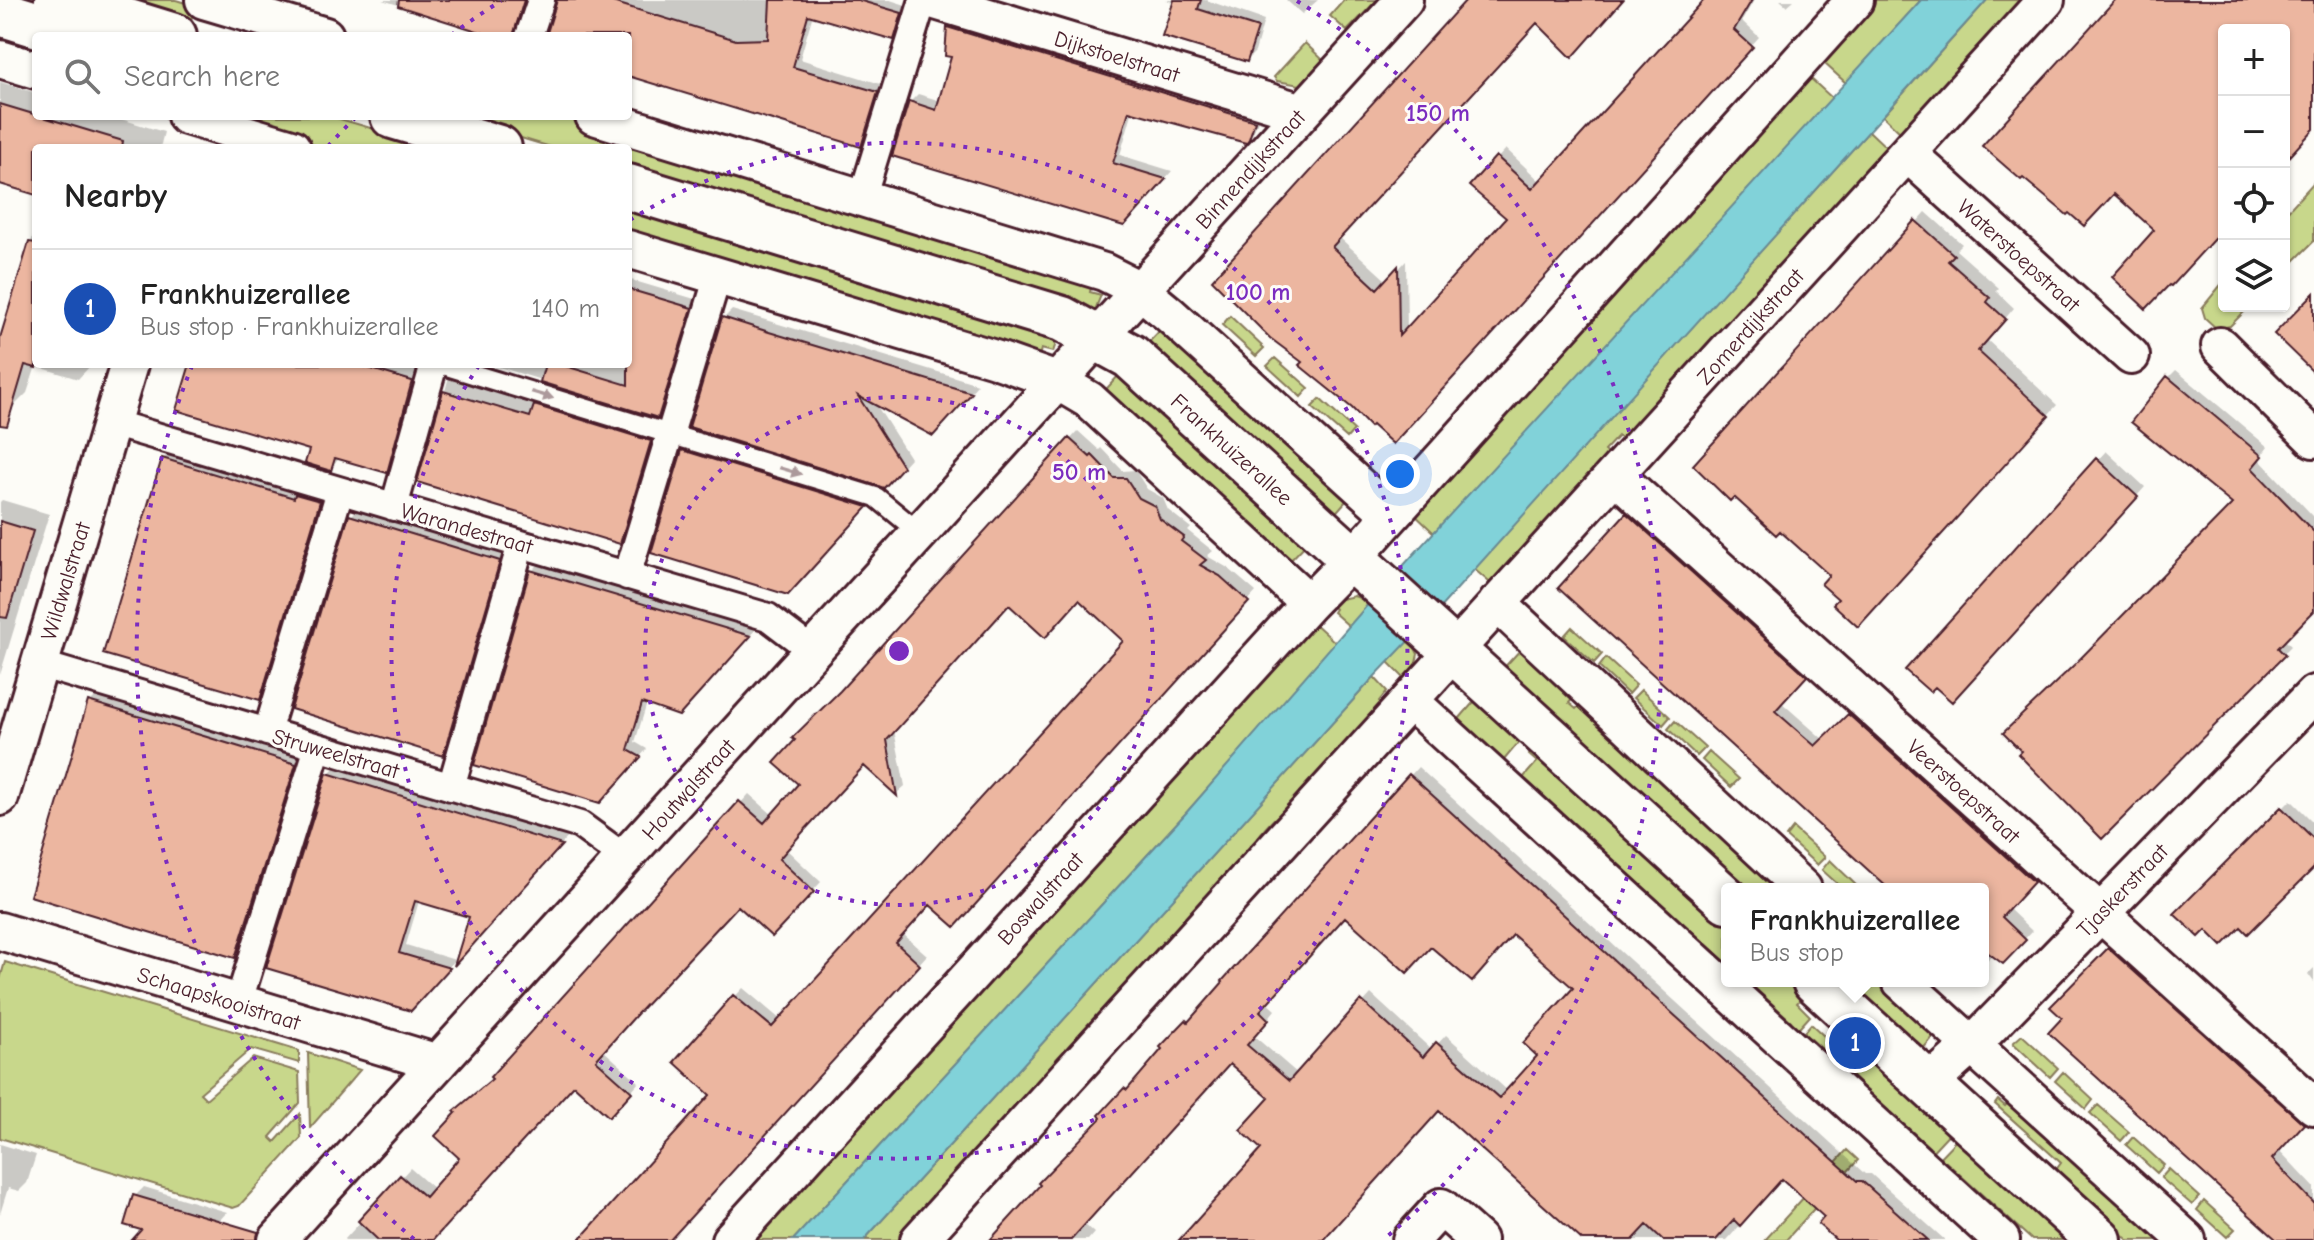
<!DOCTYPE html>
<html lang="en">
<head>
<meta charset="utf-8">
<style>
  body { margin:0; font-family:"Comic Neue",sans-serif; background:#f2f2f2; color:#222 }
  .controls { position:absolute; right:24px; top:24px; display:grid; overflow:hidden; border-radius:8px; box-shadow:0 2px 6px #0004 }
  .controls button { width:72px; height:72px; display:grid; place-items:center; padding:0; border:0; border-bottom:2px solid #e0e0e0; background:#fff; color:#222; font:40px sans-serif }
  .you { position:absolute; left:1400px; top:474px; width:28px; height:28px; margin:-20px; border:6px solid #fff; border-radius:50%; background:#1a73e8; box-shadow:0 0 0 12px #1a73e833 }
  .badge { display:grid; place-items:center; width:52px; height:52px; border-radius:50%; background:#c8321e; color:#fff; font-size:26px; font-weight:700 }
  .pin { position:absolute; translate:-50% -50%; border:4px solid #fff; box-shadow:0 2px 8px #0006 }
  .popup { position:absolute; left:1721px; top:883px; width:268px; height:104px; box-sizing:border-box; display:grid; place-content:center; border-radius:8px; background:#fff; filter:drop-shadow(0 2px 6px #0005); font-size:26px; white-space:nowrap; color:#767676 }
  .popup b { font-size:30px; color:#222 }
  .popup::after { content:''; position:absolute; left:50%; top:100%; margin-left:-16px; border:16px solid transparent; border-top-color:#fff }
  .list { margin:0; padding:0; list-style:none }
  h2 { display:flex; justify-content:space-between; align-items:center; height:104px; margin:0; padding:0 32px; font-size:34px }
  h2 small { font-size:26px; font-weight:400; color:#767676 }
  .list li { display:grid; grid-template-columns:52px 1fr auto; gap:24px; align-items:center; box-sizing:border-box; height:120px; padding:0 32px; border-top:2px solid #e0e0e0 }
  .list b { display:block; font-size:30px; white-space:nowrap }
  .list p { margin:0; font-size:26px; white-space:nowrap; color:#767676 }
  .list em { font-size:26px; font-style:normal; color:#767676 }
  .icon { flex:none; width:44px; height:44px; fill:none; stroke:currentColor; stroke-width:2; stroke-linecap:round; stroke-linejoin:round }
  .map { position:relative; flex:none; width:2314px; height:1240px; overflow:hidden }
  .search { position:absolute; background:#fff; box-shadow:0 2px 6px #0004; left:32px; top:32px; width:600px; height:88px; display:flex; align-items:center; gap:20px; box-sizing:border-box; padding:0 28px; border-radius:8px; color:#767676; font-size:30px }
  .panel { position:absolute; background:#fff; box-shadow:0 2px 6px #0004; left:32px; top:144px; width:600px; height:224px; border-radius:8px }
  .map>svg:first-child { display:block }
  .green { fill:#c8d78b; stroke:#897b5b; stroke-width:2 }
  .water { fill:#81d2d9; stroke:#6b8a93; stroke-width:2 }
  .shadow { fill:#0003; fill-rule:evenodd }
  .building { fill:#ecb6a0; stroke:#4a1f2b; stroke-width:2; fill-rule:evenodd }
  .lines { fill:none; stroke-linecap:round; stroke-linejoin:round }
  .service-casing { stroke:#4a1f2b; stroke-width:24 }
  .pedestrian-casing { stroke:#4a1f2b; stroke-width:32 }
  .minor-casing { stroke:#4a1f2b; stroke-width:42 }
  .secondary-casing { stroke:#4a1f2b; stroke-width:50 }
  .service { stroke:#fdfcf7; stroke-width:18 }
  .pedestrian { stroke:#fdfcf7; stroke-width:26 }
  .minor { stroke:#fdfcf7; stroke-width:36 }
  .secondary { stroke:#fdfcf7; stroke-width:44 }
  .oneway { fill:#ac999b }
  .ring { fill:none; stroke:#7b2cbf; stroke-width:4; stroke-dasharray:4 8 }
  .labels { text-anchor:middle; stroke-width:6; stroke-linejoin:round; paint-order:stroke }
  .street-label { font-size:22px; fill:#4a1f2b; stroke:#fdfcf7 }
  .centre { fill:#7b2cbf; stroke:#fdfcf7; stroke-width:4 }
  .ring-label { font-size:24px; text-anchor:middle; font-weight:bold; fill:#7b2cbf; stroke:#fdfcf7; stroke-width:6; stroke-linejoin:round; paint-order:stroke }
</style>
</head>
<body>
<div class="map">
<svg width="2314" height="1240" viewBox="0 0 2314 1240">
  <rect width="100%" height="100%" fill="#fdfcf7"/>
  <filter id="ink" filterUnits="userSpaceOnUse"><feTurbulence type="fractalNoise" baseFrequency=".0125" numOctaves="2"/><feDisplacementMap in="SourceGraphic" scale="16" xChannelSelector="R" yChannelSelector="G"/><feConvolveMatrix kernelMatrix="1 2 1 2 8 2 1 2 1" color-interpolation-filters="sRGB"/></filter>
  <g filter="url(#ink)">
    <path class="green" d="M87 0H176L195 6 188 31Z
      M1344 0H1377L1347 31 1330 16Z
      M1875 0H1921L1846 83 1824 63V56Z
      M1987 0H2029L1902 134 1883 116Z
      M1305 43 1323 60 1300 85 1277 81 1274 77Z
      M1809 77 1832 98 1434 533 1411 511Z
      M232 116H330L438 148H325L231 119Z
      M448 116H561L1089 275 1094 277 1090 292 1101 295 1095 310 1065 297 628 170V148H554Z
      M1869 131 1888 149 1628 443 1618 436 1604 451 1613 459 1496 588 1474 569Z
      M2314 182V241L2284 271V215Z
      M628 205 1057 340 1053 352 1041 349 1037 364 628 240Z
      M2224 281V306H2250L2230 326 2217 329 2205 318 2202 308Z
      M1230 316 1264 348 1256 356 1222 325Z
      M1166 324 1353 493 1332 517 1148 343Z
      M1275 358 1309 388 1301 397 1267 366Z
      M1118 376 1167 412 1309 541 1286 565 1100 396Z
      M1320 399 1354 430 1347 438 1312 407Z
      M1354 596 1370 602 1350 627 1333 612 1335 609 1328 602Z
      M1312 621 1336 643 1186 813 793 1240H751Z
      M1572 627 1602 654 1594 663 1564 636Z
      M1410 638 1418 654 1411 685 1388 662Z
      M1522 648 1575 696 1569 703 1576 709 1583 702 1788 889H1742L1501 671Z
      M1606 658 1636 685 1628 694 1599 667Z
      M1374 677 1387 691 1379 701 1389 709 1346 754H1335L1299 792 1298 801 1293 808C1278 809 1249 844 1248 858L1243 863 1234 864 1199 903V911L1194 917 1184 919 1149 959V968L1144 973 1135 974 1100 1012 1099 1021 1094 1027 1084 1029 1051 1067 1049 1078 1044 1082 1036 1083 1001 1121 1000 1131 995 1137 985 1139 951 1177 950 1186 945 1191 936 1193 901 1231V1240H864Z
      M1641 690 1670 717 1663 725 1633 698Z
      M1479 696 1524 736 1504 760 1478 737 1471 743 1453 726Z
      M1675 721 1705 748 1697 756 1668 729Z
      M1536 747 1727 920V963L1523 778 1537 762 1529 755Z
      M1709 752 1739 779 1731 787 1702 760Z
      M1793 828 1825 857 1817 865 1786 837Z
      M1830 860 1860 889H1843L1822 870Z
      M5 962 299 1051V1063L251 1049 200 1093 206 1099 253 1058 299 1072 300 1103 270 1137 275 1142 300 1114 301 1138 239 1206 233 1208 0 1138V979Z
      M1747 981H1794L1805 994 1797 1003 1810 1016 1793 1035 1786 1029 1791 1021Z
      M1843 981H1889L1941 1028 1921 1051Z
      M1811 1024 1849 1059 1863 1044 1955 1127 1928 1156 1924 1154 1929 1147 1907 1127 1902 1133 1868 1102 1873 1096 1810 1038 1804 1044 1798 1039Z
      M2022 1035 2058 1068 2050 1077 2013 1043Z
      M308 1053 360 1070 310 1128Z
      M2063 1072 2093 1100 2086 1109 2055 1081Z
      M2015 1095 2175 1240H2128L2057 1175 2055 1171 2061 1163 1995 1104 1998 1100 2005 1106Z
      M2098 1105 2129 1132 2121 1141 2090 1113Z
      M1962 1134 2079 1240H2032L1945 1161 1938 1167 1934 1163Z
      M2133 1137 2164 1165 2157 1173 2126 1145Z
      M1847 1150 1858 1160 1786 1240H1765Z
      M2169 1169 2200 1197 2192 1205 2161 1178Z
      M2204 1201 2235 1229 2227 1237 2197 1210Z"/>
    <path class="water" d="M1921 0H1987L1439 609 1374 677 864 1240H793L1186 813 1370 602Z"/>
    <path class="shadow" d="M382 0H528L518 36H501Z
      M558 0H890L909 6 901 30 893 38 813 14 800 59 884 85 868 137 860 145 628 74V36H548Z
      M1166 0H1206L1264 20 1255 52 1247 60 1175 3Z
      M1286 0H1318L1302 14Z
      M1469 0H1620L1537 21 1339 237 1387 281 1406 261 1407 331 1509 218 1472 186 1506 149 1541 182 1707 0H1754L1742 21 1759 37 1401 433 1279 342Z
      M1780 0H1794L1787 6Z
      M957 20 1261 113 1253 133 1245 141 1133 110 1120 155 1172 171 1131 216 910 102 918 94 941 101 954 56 949 28Z
      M0 82 36 93V116H111L164 132 160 148H36V193L0 182Z
      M1926 212 1962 244 1956 250 1999 288 1996 291 2014 308 1987 340 2057 405 1868 615 1841 599 1832 575 1780 528 1695 465Z
      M36 226V364H92L78 379 36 366 27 393 10 410 0 407V345Z
      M628 279 698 300 666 408 658 416 489 364H628Z
      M732 310 978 384 941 425 875 403 910 458 892 478 724 318Z
      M192 364H422L394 463 386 471 340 457 331 469 311 449Z
      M2176 370 2268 447 2259 459 2314 517V609L2284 639 2291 646 2102 836 2083 659 2235 504 2168 378Z
      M456 372 658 433 627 534 619 542 420 481 448 380Z
      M1078 431 1099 450 1101 448 1123 471 1135 470 1147 489 1163 498 1168 510 1191 528 1188 531 1213 551 1207 556 1228 568 1256 592 963 916 931 902 903 934 927 955 669 1240H582L713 1095 714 1019 743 988 781 1020 1125 641 1079 597 1009 603 894 730 905 786 897 793 864 764 786 849 821 882 780 926 738 904 603 1050 639 1082 618 1106 574 1083 431 1240H344L410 1168 434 1189 462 1158 494 1078 492 1077 749 794 773 815 800 784 842 692Z
      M691 444 873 499 796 584 684 451Z
      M171 451 327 494 267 690 259 698 163 459Z
      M2106 451 2145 487 1960 691 2098 460Z
      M2 500 49 514 0 675V502Z
      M1635 507 1813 667 1781 702 1824 740 1857 707 2041 873 2008 908 2032 931 2003 962 1993 954 1983 964V889H1892L1627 514Z
      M359 508 506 553 451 746 443 754 351 516Z
      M540 563 757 628 686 705 647 703 635 742 647 749 607 793 476 764 532 571Z
      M98 694 303 757 243 948 235 956 90 702Z
      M336 766 568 837 458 959 472 916 419 901 406 945 455 960 411 1008 328 774Z
      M1418 767 1865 1174H1871L1945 1240H1839L1827 1216 1783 1177 1727 1240H1584L1439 1109 1321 1240H1181L1264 1148 1272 1098 1230 1062 1084 1224 1094 1233 1088 1240H990L1104 1118 1102 1115 1134 1081 1135 1083 1165 1049 1163 1047 1195 1013 1197 1015ZM1346 915 1431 945 1514 933 1576 988 1540 1056 1508 1091 1446 1035 1432 1050 1371 994 1298 1074 1254 1036 1275 1010 1266 1002Z
      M2291 800 2314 823V865L2206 927 2177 914Z
      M2117 942 2311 1115 2279 1150 2314 1187V1240H2279L2053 1007Z
      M2314 968V982L2308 974Z
      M0 1144 36 1155 27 1183 19 1191 8 1188 0 1214Z
      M144 1187 227 1212 202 1240H135L144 1229 135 1196Z"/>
    <path class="building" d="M399 0H524L513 36H493L398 6Z
      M557 0H606L736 40 768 39 770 0H858L902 13 894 40 808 15 793 67 878 92 861 147 628 76V36H546Z
      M1174 0H1201L1198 9 1258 28 1247 62 1162 36Z
      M1466 0H1623L1572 58 1537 23 1332 247 1377 289 1398 266 1399 336 1506 218 1469 186 1496 156 1532 189 1704 0H1752L1734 30 1753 47 1393 444 1372 425 1370 427 1352 408 1299 365 1302 362 1270 338 1212 280Z
      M2115 0H2314V129L2284 162V30H2224V228L2171 286 2169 285 2146 309 2112 277 2154 230 2114 194 2084 226 2069 213 2067 215 2023 178 2021 180 1982 146Z
      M947 27 1255 121 1249 139 1246 143 1129 111 1113 163 1166 179 1124 226 892 156 909 101 936 110 951 57 945 56Z
      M0 104 123 141 122 148H36V195L0 184Z
      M1915 220 1954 255 1948 261 1990 298 1987 302 2006 319 1978 351 2049 416 1858 627 1833 604 1838 599 1821 584 1829 575 1780 531 1776 535 1734 497 1730 501 1693 465Z
      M29 242 36 243V368L25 365 7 426 0 425V338Z
      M628 289 692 308 658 418 540 382 545 364H559L628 385Z
      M2314 293V373L2274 334Z
      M722 317 769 332 972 393 933 436 858 396 903 467 884 488 689 427Z
      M190 364H355L412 381 387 473 335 458 331 471 305 463 309 450 176 410Z
      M2167 376 2262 456 2252 468 2314 532V611L2278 648 2285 655 2102 839 2018 754 2021 751 2003 733 2075 664 2232 504 2131 422Z
      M443 391 530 417 534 405 651 441 620 544 417 482Z
      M1069 438 1090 457 1092 455 1114 478H1126L1139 498 1155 506 1160 519 1184 537 1181 541 1206 560 1200 565 1220 576 1249 602 955 927 930 905 896 943 920 965 670 1240H579L710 1095 674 1062 733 995 772 1027 1123 641 1079 600 1045 638 1009 605 887 740 897 796 864 766 802 833 779 859 814 892 772 937 738 906 637 1014 596 1060 632 1092 609 1117 574 1085 433 1240H378L358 1221 400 1175 425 1197 459 1158 435 1136 456 1113 454 1111 492 1079 490 1077 739 801 764 823 798 784 774 763 795 740 792 738 840 691Z
      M682 450 868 507 788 595 671 559 651 553Z
      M162 458 294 498 295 494 320 501 260 700 103 654Z
      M2096 458 2138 497 1952 702 1935 687 1930 692 1905 670Z
      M1626 513 1807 676 1775 711 1815 746 1848 714 2034 882 2002 917 2026 940 2003 964 1983 949V889H1889L1558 588Z
      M349 515 500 561 443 756 291 709Z
      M0 521 33 531 7 618 0 617Z
      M530 570 751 636 679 716 642 703 628 750 641 757 600 803 474 765Z
      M88 701 296 764 235 958 30 896Z
      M327 773 562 845 454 966 469 917 415 901 399 953 450 968 411 1011 266 968Z
      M1409 774 1857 1181H1862L1928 1240H1836L1818 1224 1824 1217 1782 1179 1740 1226 1734 1220 1716 1240H1663L1647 1225 1633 1240H1582L1439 1111 1323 1240H1179L1261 1149 1240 1130 1269 1098 1230 1064 1071 1240H990L1040 1185 1038 1183 1101 1118 1099 1115 1124 1088 1127 1090 1162 1049 1160 1047 1186 1020 1188 1022 1223 982 1222 981ZM1345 917 1407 973 1431 947 1472 982 1513 935 1573 988 1523 1043 1537 1056 1499 1098 1436 1042 1423 1057 1361 1000 1289 1081 1247 1045 1269 1020 1260 1011Z
      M2281 807 2314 839V868L2248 934 2241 927 2222 946 2206 930 2199 937 2174 914Z
      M2108 948 2304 1124 2272 1159 2314 1203V1240H2277L2048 1033 2062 1018 2050 1007Z
      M133 1195 258 1232 257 1240H132L141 1230 124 1225Z"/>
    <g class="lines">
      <g class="service-casing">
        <path id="service" d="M440 364 876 497 921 534"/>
      </g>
      <g class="pedestrian-casing">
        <path id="pedestrian" d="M529 36 541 0
          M862 198 923 0
          M112 423 768 617 814 652
          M394 507 434 364
          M627 576 718 276
          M39 664 580 825 625 858
          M267 732 340 491
          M451 787 521 544
          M238 1004 318 747"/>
      </g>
      <g class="minor-casing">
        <path id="minor" d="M204 0 325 36
          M932 0 1302 112
          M0 59 36 70
          M186 116 292 148
          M594 116 1104 272 1140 290 1169 314 1391 515
          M1907 153 2131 356
          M628 249 995 359 1057 381 1089 400 1309 603
          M2220 346 2314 439
          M1615 475 2314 1106
          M1497 603 1803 889
          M1410 701 2001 1240
          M0 797 129 364
          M0 931 438 1063
          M1901 981 2187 1240
          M1928 1084 1971 1046 2314 694
          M277 1240 1404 0
          M730 1240 1309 603 1353 558 1855 0
          M919 1240 2046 0
          M1411 1240 1441 1207 1478 1240"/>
      </g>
      <g class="secondary-casing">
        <path id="secondary" d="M57 0 174 36
          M0 13 74 36
          M393 116 499 148
          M628 187 1062 319 1130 356 1727 900
          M1815 981 2099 1240"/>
      </g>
      <use href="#service" class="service"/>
      <use href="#pedestrian" class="pedestrian"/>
      <use href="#minor" class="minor"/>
      <use href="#secondary" class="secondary"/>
    </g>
    <defs><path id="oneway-solid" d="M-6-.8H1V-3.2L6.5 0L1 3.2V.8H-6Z" transform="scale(2)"/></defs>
    <g class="oneway">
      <use href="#oneway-solid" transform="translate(542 395) rotate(17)"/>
      <use href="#oneway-solid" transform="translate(790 471) rotate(17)"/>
    </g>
  </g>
  <g class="ring">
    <circle cx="899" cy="651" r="254"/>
    <path d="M630 220A508 508 0 1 1 478 367"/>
    <path d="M414 1239A762 762 0 0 1 192 366M328 146A762 762 0 0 1 356 117M451 35A762 762 0 0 1 501 1M1297 1A762 762 0 0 1 1384 1239"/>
  </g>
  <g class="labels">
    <g class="street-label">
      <text transform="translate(1117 56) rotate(17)" y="8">Dijkstoelstraat</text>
      <text transform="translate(1250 169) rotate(-48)" y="8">Binnendijkstraat</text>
      <text transform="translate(2019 255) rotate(42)" y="8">Waterstoepstraat</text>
      <text transform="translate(1750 326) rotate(-48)" y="8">Zomerdijkstraat</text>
      <text transform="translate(1232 449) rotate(42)" y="8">Frankhuizerallee</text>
      <text transform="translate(467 528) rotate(16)" y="8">Warandestraat</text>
      <text transform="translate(65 581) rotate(-73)" y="8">Wildwalstraat</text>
      <text transform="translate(336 753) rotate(16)" y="8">Struweelstraat</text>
      <text transform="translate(688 789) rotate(-48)" y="8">Houtwalstraat</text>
      <text transform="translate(1964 791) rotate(42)" y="8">Veerstoepstraat</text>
      <text transform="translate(2122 890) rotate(-46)" y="8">Tjaskerstraat</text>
      <text transform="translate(1040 898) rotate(-48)" y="8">Boswalstraat</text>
      <text transform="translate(219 998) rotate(17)" y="8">Schaapskooistraat</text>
    </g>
  </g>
  <circle cx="899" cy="651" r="12" class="centre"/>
  <g class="ring-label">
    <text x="1438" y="121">150 m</text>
    <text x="1258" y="300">100 m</text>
    <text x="1079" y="480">50 m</text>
  </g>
</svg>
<div class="controls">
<button>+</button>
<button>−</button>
<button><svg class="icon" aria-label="locate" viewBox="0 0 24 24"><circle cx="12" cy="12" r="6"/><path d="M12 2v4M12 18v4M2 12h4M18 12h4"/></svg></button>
<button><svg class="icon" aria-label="layers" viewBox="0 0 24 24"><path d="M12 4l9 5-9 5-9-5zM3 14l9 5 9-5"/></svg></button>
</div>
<div class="you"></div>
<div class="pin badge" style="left:1855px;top:1043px;background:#1a4fb4">1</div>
<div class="popup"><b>Frankhuizerallee</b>Bus stop</div>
<div class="search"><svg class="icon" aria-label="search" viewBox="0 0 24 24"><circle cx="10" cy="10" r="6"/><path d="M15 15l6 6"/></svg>Search here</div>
<section class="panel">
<h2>Nearby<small></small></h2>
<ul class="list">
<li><span class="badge" style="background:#1a4fb4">1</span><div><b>Frankhuizerallee</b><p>Bus stop · Frankhuizerallee</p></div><em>140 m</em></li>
</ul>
</section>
</div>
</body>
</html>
